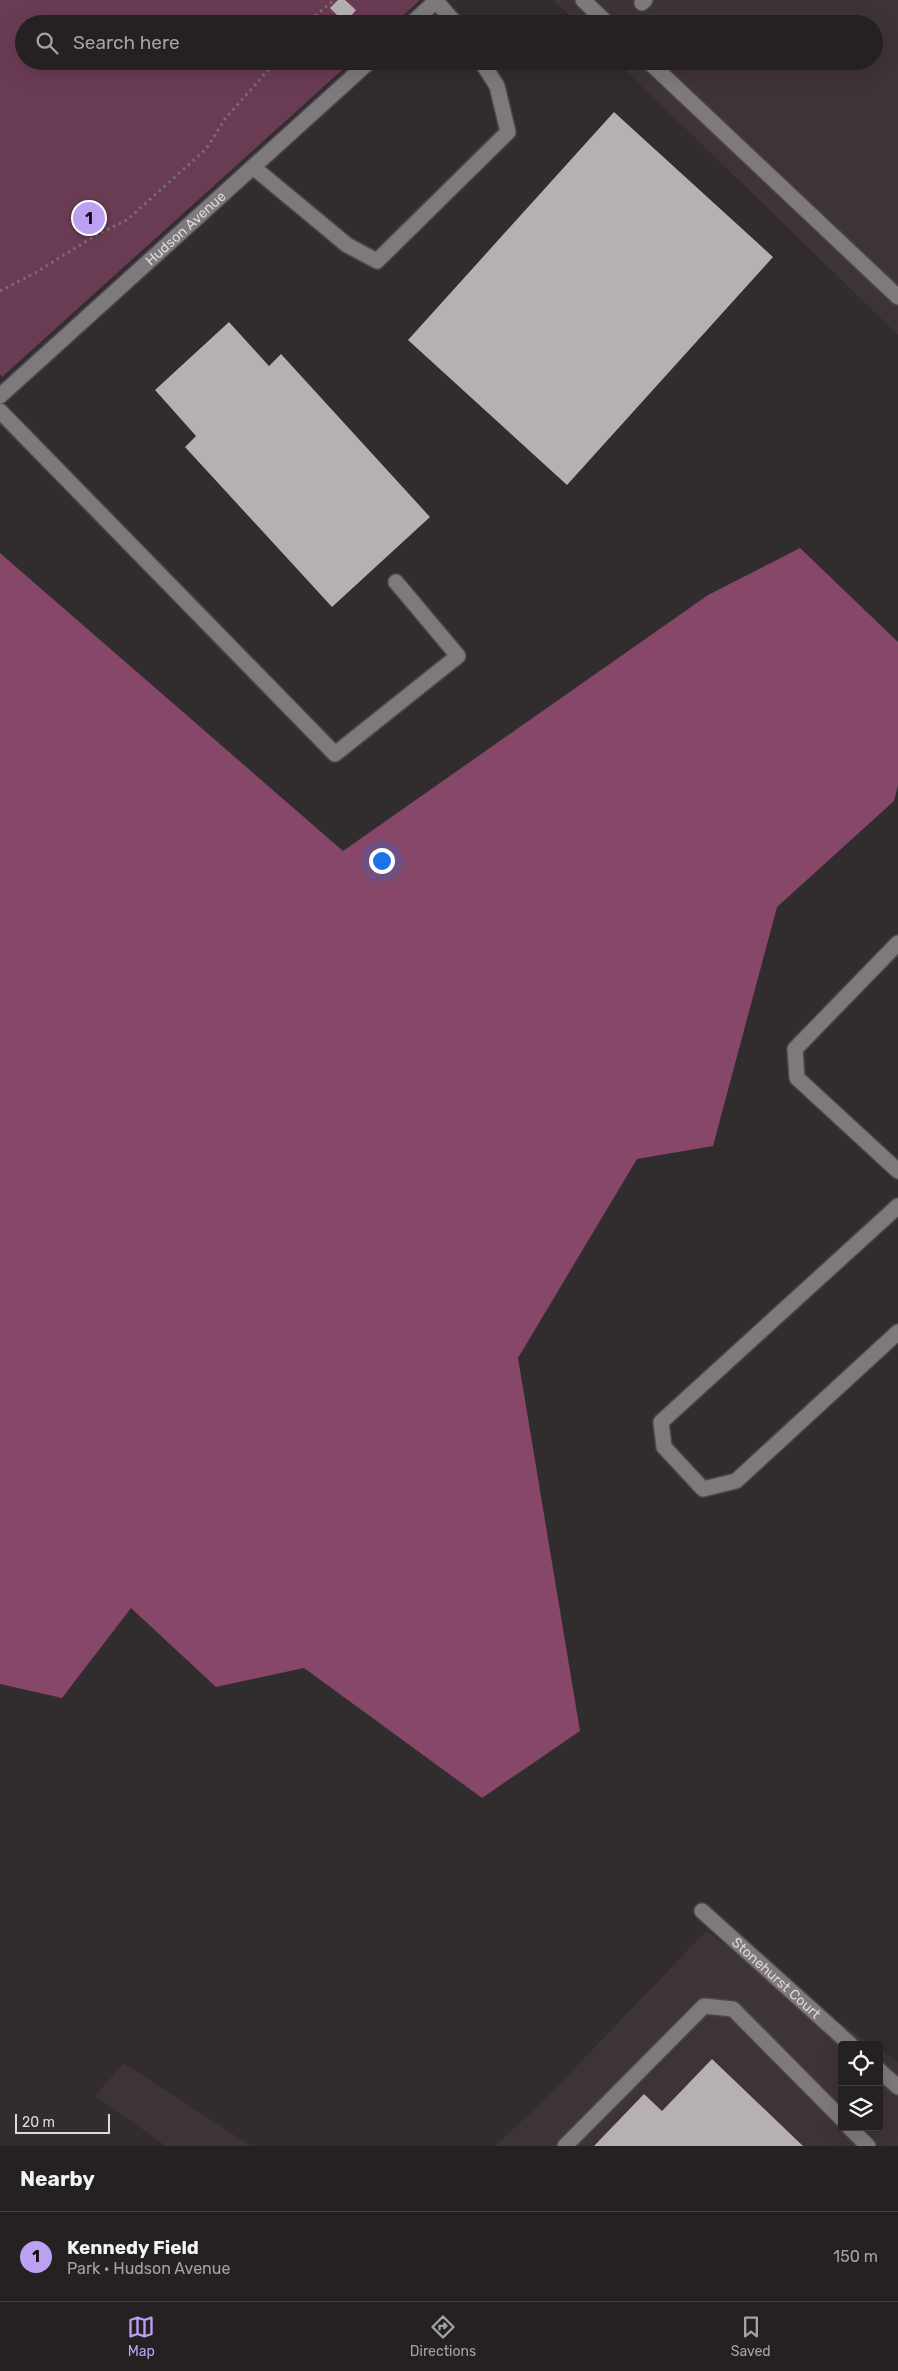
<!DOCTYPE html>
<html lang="en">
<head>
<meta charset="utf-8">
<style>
  body { margin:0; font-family:Rubik,sans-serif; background:#2d292a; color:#f1f3f6 }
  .controls { position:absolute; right:15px; bottom:15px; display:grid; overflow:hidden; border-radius:5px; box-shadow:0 5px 20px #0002 }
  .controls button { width:45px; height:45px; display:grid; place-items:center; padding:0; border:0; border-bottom:1px solid #423e40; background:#252122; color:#f1f3f6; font:25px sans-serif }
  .scale { position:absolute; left:15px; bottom:12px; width:95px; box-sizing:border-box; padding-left:5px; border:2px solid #dcd9da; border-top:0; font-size:14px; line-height:18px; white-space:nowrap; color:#dcd9da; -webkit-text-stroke:4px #312c2e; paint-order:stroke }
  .you { position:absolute; left:381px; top:860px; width:18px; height:18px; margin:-12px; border:4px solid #fff; border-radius:50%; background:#1a73e8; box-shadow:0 0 0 8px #1a73e833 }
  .badge { display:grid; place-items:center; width:32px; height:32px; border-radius:50%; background:#bca0f2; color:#111; font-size:16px; font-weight:700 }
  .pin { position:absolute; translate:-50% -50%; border:2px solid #fff; box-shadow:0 1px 5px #0006 }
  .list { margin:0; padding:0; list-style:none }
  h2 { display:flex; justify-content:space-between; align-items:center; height:65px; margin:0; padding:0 20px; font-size:21px }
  h2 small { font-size:16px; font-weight:400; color:#a3a3a5 }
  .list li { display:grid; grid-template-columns:32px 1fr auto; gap:15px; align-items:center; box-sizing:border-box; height:90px; padding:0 20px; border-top:1px solid #423e40 }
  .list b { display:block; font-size:19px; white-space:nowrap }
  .list p { margin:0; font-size:16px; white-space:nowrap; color:#a3a3a5 }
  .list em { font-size:16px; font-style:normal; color:#a3a3a5 }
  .icon { flex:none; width:28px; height:28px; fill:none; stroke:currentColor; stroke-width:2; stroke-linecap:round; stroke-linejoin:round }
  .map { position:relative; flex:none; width:898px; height:2146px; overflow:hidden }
  .search { position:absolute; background:#252122; box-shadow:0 5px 20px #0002; left:15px; right:15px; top:15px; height:55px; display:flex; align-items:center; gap:12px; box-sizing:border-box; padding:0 18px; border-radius:28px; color:#a3a3a5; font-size:19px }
  .sheet { height:155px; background:#252122 }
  nav { display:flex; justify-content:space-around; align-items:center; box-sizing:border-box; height:70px; border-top:1px solid #423e40; background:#252122; font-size:14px; color:#a3a3a5 }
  nav a { display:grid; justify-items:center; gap:2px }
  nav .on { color:#bca0f2 }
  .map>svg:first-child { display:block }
  .built { fill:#3e3338 }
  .green { fill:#6a3c54 }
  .forest { fill:#864769 }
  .building { fill:#b6b0b3 }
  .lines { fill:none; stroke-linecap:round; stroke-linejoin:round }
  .minor-casing { stroke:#4c484a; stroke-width:18 }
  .path { stroke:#736e70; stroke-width:3; stroke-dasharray:2.5 4; stroke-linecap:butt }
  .minor { stroke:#7e797c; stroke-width:15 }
  .labels { text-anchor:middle; stroke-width:5; stroke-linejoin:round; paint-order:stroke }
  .street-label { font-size:14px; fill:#dcd9da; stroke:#312c2e }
</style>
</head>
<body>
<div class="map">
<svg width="898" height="2146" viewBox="0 0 898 2146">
  <rect width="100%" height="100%" fill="#312c2e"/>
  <path class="built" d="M553 0H898V335L616 61H874V24H578Z
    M706 1931 873 2045H842V2127H879V2049L898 2062V2146H495L546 2098Z
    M124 2063 251 2146H166L95 2096Z"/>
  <path class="green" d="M0 0H420L394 24H24V61H352L2 377 0 374Z"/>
  <path class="forest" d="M800 548 898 642V785L894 801 777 907 713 1146 637 1159 518 1358 580 1731 482 1798 304 1668 216 1687 131 1608 62 1698 0 1684V553L343 851 708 595Z"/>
  <path class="building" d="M338 0H345L356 10 345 23 330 8Z
    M614 112 773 257 567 485 408 340Z
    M229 322 269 366 281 354 430 517 332 607 185 447 196 436 155 390Z
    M712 2059 803 2146H594L644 2094 662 2111Z"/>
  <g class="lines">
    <g class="minor-casing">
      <g id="minor">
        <path d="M583 0 608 24"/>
        <path d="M436 1 456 24"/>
        <path d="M642 3 645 0"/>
        <path d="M411 24 437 0"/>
        <path d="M648 61 898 297"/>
        <path d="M253 167 347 245 377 261 508 132 497 86 481 61"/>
        <path id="s1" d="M0 396 370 61"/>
        <path d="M0 411 335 754 458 656 396 582"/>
        <path d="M898 943 795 1049 797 1078 898 1171"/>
        <path d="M898 1206 661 1422 664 1447 703 1489 736 1481 898 1332"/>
        <path id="s2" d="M702 1911 851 2045"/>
        <path d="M879 2070 898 2087"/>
        <path d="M849 2127 868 2146"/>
        <path d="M565 2146 704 2006 733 2009 842 2119"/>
      </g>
    </g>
    <path class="path" d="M305 24 334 0
      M0 291 35 273 98 234 127 220 206 149 225 119 276 61"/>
    <use href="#minor" class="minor"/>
  </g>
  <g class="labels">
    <g class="street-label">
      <text dy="5" stroke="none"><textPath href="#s1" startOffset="250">Hudson Avenue</textPath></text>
      <text dy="5" stroke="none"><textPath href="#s2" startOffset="100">Stonehurst Court</textPath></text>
    </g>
  </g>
</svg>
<div class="controls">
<button><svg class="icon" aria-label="locate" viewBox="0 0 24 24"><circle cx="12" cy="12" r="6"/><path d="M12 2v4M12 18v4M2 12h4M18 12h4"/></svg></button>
<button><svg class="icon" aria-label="layers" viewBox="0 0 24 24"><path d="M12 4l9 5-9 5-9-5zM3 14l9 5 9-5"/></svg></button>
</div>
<div class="scale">20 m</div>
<div class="you"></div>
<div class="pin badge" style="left:89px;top:218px">1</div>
<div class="search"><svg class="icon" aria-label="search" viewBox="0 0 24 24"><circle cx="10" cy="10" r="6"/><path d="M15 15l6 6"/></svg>Search here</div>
</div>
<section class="sheet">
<h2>Nearby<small></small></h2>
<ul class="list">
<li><span class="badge">1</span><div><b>Kennedy Field</b><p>Park · Hudson Avenue</p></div><em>150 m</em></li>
</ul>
</section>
<nav>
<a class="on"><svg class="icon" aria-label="map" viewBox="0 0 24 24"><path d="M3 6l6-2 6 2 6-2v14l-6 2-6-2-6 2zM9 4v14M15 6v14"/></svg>Map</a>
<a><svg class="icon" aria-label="directions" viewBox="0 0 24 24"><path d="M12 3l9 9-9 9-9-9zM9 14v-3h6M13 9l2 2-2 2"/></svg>Directions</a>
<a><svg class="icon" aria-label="saved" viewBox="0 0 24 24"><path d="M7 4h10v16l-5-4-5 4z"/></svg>Saved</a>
</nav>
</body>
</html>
